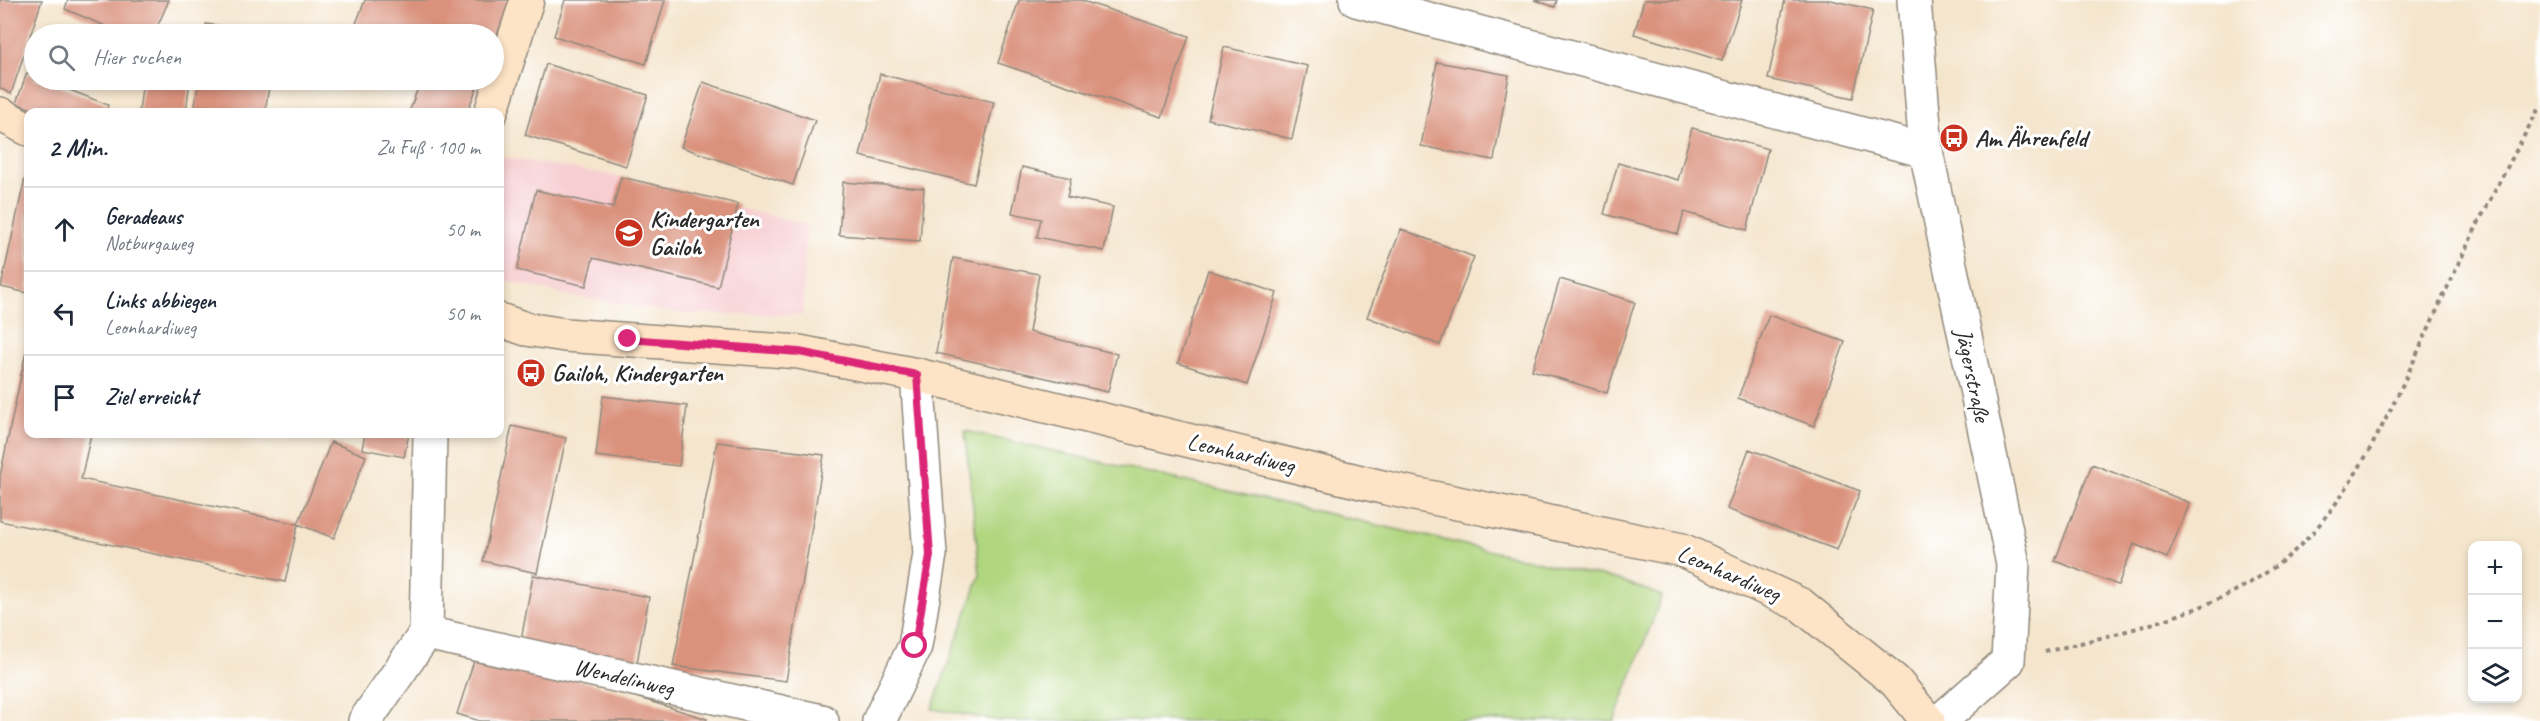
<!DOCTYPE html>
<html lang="de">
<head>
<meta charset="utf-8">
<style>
  body { margin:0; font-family:Caveat,sans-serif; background:#f6f6f7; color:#1f2937 }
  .controls { position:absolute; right:18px; bottom:18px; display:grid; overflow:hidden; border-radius:12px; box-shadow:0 3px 9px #0003 }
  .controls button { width:54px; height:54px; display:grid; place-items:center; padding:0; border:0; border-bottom:2px solid #e0e1e3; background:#fff; color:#1f2937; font:30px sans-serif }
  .stop { position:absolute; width:18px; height:18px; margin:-14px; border:4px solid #db2777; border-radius:50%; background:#fff }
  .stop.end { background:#db2777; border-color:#fff; box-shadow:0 2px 6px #0008 }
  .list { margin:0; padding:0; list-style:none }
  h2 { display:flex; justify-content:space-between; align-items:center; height:78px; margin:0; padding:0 24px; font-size:26px }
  h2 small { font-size:20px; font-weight:400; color:#747a83 }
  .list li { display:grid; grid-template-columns:39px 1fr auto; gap:18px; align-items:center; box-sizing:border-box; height:84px; padding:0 24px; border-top:2px solid #e0e1e3 }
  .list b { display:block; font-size:22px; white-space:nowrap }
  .list p { margin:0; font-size:20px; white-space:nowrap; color:#747a83 }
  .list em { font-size:20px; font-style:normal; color:#747a83 }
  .icon { flex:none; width:33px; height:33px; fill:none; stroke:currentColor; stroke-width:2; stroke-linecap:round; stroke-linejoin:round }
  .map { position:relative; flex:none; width:2540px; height:721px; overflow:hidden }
  .search { position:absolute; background:#fff; box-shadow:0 3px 9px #0003; left:24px; top:24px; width:480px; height:66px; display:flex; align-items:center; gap:15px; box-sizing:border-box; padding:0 21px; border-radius:33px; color:#747a83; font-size:22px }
  .panel { position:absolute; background:#fff; box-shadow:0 3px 9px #0003; left:24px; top:108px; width:480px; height:330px; border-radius:12px }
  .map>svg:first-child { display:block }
  .built { fill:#f7cfd3 }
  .green { fill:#b1d680; stroke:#6e8056; stroke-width:1.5 }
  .building { fill:#da927d }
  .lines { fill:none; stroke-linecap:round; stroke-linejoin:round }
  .street-casing { stroke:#90887c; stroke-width:36 }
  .secondary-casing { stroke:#90887c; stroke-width:36 }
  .path { stroke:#90887c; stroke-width:4; stroke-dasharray:4.5 4.5; stroke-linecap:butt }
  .street { stroke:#fff; stroke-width:33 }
  .secondary { stroke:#fee4c6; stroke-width:33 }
  .route { stroke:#db2777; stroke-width:8 }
  .labels { text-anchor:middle; stroke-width:6; stroke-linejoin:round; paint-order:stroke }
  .poi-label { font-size:24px; font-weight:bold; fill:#2b2b2b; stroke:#fff; text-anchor:start }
  .street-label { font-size:24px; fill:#2b2b2b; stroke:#fff }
</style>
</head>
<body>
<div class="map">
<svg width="2540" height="721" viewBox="0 0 2540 721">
  <rect width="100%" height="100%" fill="#fff"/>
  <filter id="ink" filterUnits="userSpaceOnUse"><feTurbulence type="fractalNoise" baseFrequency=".0167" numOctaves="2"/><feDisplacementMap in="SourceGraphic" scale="12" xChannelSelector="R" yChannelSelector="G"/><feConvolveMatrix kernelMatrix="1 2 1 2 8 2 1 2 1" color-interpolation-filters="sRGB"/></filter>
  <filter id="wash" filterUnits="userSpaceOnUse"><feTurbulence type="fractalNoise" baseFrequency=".008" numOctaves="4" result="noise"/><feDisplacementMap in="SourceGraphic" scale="24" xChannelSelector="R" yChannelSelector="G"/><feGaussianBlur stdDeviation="1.35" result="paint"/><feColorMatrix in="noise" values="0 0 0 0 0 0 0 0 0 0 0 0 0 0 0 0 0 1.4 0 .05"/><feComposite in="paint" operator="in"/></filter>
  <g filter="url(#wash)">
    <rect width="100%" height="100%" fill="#f4e5cc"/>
    <path class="built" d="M501 157 605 174 806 225 803 315 686 314 570 296 502 279 500 277Z"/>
    <path class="green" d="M965 431 1619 580 1662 596 1614 721H1001L932 709 980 575Z"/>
    <g id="blocks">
      <path class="building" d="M0 0H42L11 94 0 88Z
        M68 0H169L154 34H124L65 9Z
        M365 0H510L494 43V34H352Z
        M565 0H665L646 64 554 36Z
        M1019 0H1080L1189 36 1162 117 998 63Z
        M1534 0H1557L1555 7Z
        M1644 0H1742L1722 61 1634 34Z
        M1785 0H1831L1873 10 1853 98 1768 79Z
        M206 24 273 33V34H205Z
        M1224 47 1308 66 1292 139 1208 119Z
        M1437 62 1509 75 1494 160 1421 146Z
        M546 64 648 95 626 166 525 135Z
        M27 73 34 76V80H44L108 105 106 112H40L16 103Z
        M880 74 994 102 974 184 860 156Z
        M143 80H190L186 112H139Z
        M199 80H270L265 112H194Z
        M421 80H480L467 112H409Z
        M703 82 815 120 793 185 681 147Z
        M1692 128 1768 149 1747 230 1684 212 1678 234 1604 214 1618 163 1678 180Z
        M1022 167 1071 178 1067 197 1113 207 1104 251 1037 237 1041 219 1012 213Z
        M621 177 738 204 718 287 593 258 586 286 517 270 536 190 613 208Z
        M25 178 28 179V293L1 287Z
        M843 182 924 188 920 241 839 235Z
        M1401 229 1474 257 1440 345 1367 317Z
        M953 258 1039 274 1029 332 1117 354 1108 392 936 353Z
        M1208 270 1277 293 1247 385 1178 363Z
        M1560 279 1635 302 1607 393 1532 370Z
        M1769 315 1845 342 1814 426 1738 398Z
        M27 347 28 434H91L81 479 298 524 331 442 366 456 334 538 298 524 285 582 0 521V476Z
        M603 396 687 406 679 466 596 456Z
        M512 426 566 438 537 573 483 561Z
        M365 434H409L404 457 362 449Z
        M717 442 824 455 786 681 673 666Z
        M1749 449 1860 491 1837 550 1727 509Z
        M2092 464 2190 503 2167 558 2134 544 2118 585 2055 561Z
        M533 575 649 597 636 668 520 646Z
        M478 648 707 719 706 721H480L457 714Z"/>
    </g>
  </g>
  <g filter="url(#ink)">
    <use href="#blocks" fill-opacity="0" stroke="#90887c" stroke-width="1.5"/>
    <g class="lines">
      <g class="street-casing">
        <path id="street" d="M1356 0 1926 151
          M1914 0 1926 151 2013 564 2008 661 1940 721
          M430 434 426 633 822 721
          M365 721 426 633
          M879 721 915 646 930 554 917 375"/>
      </g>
      <g class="secondary-casing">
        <path id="secondary" d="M491 112 527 0
          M0 114 28 129
          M500 320 526 329 565 335 799 352 917 375 1386 488 1682 550 1801 605 1895 681 1928 721"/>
      </g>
      <path class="path" d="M2045 652C2126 631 2213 614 2281 562 2358 504 2409 367 2451 280 2478 221 2509 164 2540 106"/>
      <use href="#street" class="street"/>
      <use href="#secondary" class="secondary"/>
    </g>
  </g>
  <g class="lines" filter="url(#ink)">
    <path class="route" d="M628 339 799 352 917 375 930 555 915 646"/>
  </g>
  <defs>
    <g id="bus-disc" transform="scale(1.5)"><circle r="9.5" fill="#c8321e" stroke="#fff"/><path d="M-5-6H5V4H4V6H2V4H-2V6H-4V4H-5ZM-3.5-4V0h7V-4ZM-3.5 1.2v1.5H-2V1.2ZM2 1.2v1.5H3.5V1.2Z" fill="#fff"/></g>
    <g id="school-disc" transform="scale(1.5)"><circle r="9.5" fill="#c8321e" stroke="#fff"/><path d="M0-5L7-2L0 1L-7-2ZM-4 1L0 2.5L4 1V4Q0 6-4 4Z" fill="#fff"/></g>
  </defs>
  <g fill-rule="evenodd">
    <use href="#bus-disc" x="1954" y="138"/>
    <use href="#school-disc" x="629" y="233"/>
    <use href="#bus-disc" x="531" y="373"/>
  </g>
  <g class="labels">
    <g class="poi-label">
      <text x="1975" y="146">Am Ährenfeld</text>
      <text x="650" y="227">Kindergarten<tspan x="650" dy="28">Gailoh</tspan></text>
      <text x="552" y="381">Gailoh, Kindergarten</text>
    </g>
    <g class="street-label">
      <text transform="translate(1973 375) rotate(78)" y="8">Jägerstraße</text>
      <text transform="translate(1241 453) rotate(13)" y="8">Leonhardiweg</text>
      <text transform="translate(1729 573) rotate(23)" y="8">Leonhardiweg</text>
      <text transform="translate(624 677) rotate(13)" y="8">Wendelinweg</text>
    </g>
  </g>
</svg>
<div class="controls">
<button>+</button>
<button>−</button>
<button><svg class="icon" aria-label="layers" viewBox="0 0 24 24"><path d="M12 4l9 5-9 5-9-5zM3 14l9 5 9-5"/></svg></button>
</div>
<div class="stop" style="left:915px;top:646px"></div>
<div class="stop end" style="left:628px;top:339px"></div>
<div class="search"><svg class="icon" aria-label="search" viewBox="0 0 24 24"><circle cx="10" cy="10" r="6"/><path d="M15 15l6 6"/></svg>Hier suchen</div>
<section class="panel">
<h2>2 Min.<small>Zu Fuß · 100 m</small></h2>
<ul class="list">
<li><svg class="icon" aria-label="ahead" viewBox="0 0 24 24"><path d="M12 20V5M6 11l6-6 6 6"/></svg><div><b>Geradeaus</b><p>Notburgaweg</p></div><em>50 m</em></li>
<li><svg class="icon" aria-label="left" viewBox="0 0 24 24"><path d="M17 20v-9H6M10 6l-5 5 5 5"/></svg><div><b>Links abbiegen</b><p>Leonhardiweg</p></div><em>50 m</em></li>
<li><svg class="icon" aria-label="arrive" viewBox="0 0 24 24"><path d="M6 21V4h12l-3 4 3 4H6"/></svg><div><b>Ziel erreicht</b></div></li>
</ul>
</section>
</div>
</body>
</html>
